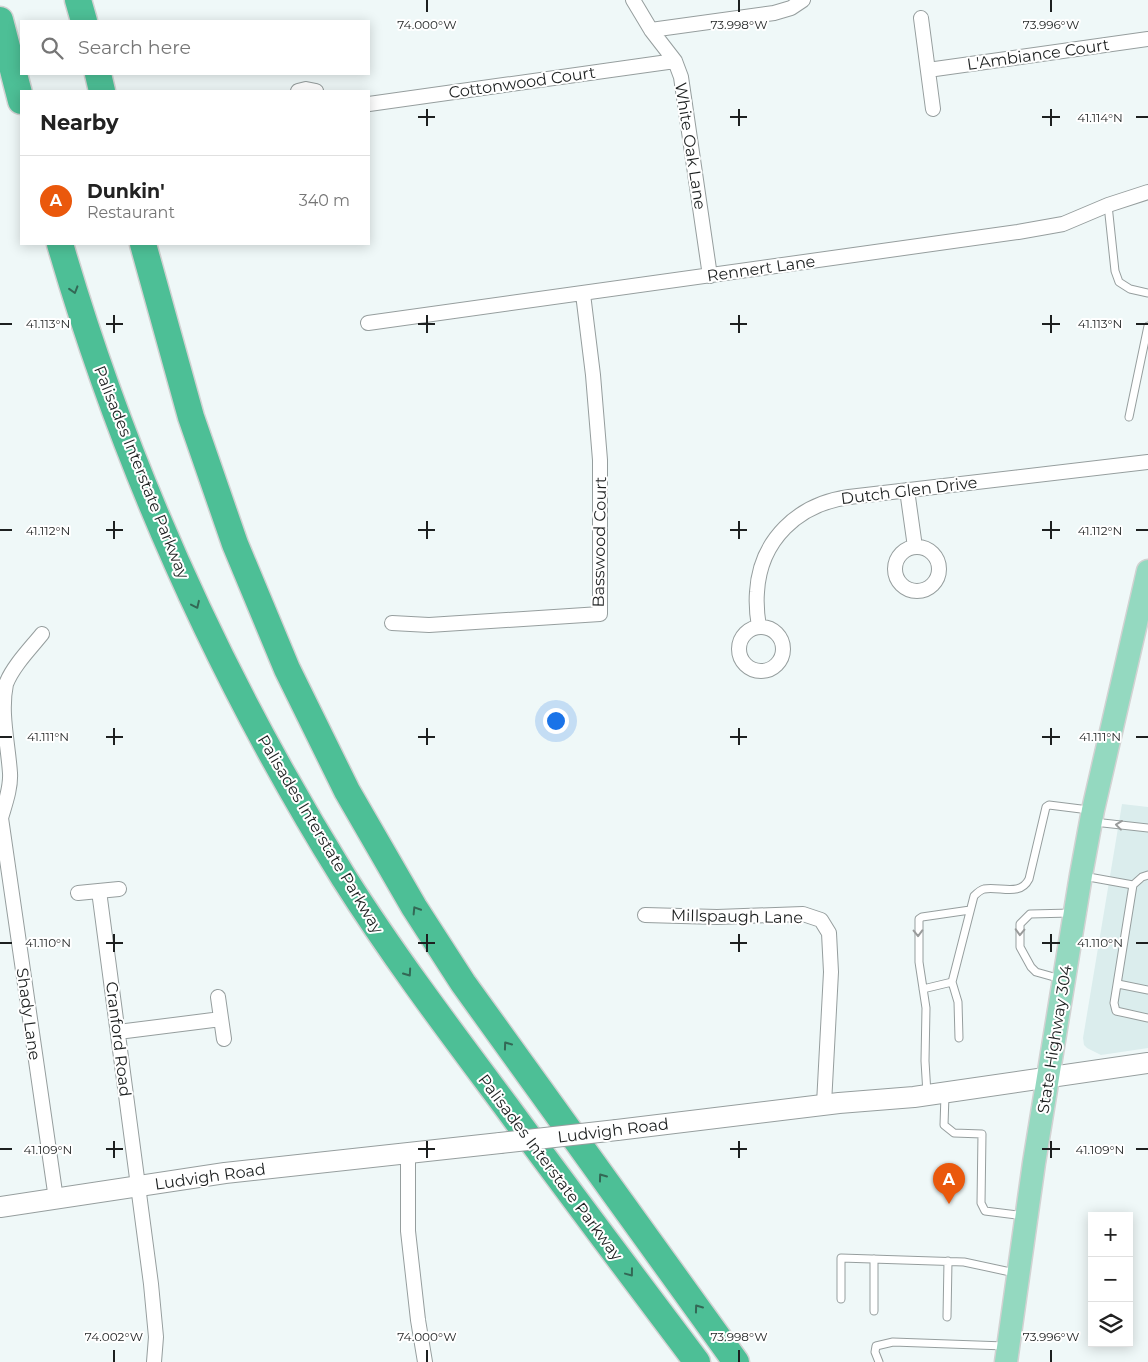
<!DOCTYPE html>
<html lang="en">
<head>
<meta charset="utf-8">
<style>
  body { margin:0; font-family:Montserrat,sans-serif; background:#f2f2f2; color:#222 }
  .controls { position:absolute; right:15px; bottom:15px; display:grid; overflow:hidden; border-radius:0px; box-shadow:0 2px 12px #0003 }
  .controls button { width:45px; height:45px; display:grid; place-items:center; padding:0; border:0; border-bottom:1px solid #e0e0e0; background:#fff; color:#222; font:25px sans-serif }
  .you { position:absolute; left:555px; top:720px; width:18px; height:18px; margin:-12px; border:4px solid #fff; border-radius:50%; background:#1a73e8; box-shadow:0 0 0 8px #1a73e833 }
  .badge { display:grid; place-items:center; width:32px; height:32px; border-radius:50%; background:#ea580c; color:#fff; font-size:16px; font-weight:700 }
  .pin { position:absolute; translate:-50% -41px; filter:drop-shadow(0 1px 2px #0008) }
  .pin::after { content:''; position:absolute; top:26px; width:18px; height:15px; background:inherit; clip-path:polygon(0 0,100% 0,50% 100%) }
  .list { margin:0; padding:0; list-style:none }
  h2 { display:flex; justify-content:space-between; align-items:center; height:65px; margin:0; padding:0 20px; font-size:21px }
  h2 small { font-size:16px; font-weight:400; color:#767676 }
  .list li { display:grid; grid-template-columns:32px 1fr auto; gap:15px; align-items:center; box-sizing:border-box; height:90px; padding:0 20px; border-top:1px solid #e0e0e0 }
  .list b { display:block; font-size:19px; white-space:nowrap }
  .list p { margin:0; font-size:16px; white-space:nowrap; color:#767676 }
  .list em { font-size:16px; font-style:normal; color:#767676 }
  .icon { flex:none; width:28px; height:28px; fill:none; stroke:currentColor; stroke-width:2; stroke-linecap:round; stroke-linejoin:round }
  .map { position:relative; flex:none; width:1148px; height:1362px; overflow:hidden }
  .search { position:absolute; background:#fff; box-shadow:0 2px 12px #0003; left:20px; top:20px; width:350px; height:55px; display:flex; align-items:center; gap:12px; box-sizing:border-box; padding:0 18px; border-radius:0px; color:#767676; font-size:19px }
  .panel { position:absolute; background:#fff; box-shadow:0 2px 12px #0003; left:20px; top:90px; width:350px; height:155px; border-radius:0px }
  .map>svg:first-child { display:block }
  .built { fill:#dbeded }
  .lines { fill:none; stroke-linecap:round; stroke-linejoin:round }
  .lane-casing { stroke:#969e9e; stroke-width:9 }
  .street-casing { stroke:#969e9e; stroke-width:16 }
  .secondary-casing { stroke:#969e9e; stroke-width:22 }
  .primary-casing { stroke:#d2d2d2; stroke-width:25 }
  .highway-casing { stroke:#d2d2d2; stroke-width:29 }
  .lane { stroke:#fff; stroke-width:7 }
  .street { stroke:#fff; stroke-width:14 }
  .secondary { stroke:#fff; stroke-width:20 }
  .primary { stroke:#94d9c0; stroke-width:22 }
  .highway { stroke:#4dbf96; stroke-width:26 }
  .secondary-bridge-casing { stroke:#969e9e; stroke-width:22; stroke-linecap:butt }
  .secondary-bridge { stroke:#fff; stroke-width:20 }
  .oneway { stroke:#336855 }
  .oneway2 { stroke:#999b9b }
  .ticks { fill:none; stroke:#1d2020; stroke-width:2 }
  .labels { text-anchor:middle; stroke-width:4; stroke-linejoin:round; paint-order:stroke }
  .street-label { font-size:16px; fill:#1d2020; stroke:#fff }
  .ticks-label { font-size:12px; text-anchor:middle; fill:#1d2020; stroke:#fff; stroke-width:4; stroke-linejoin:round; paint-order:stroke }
</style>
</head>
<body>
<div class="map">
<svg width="1148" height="1362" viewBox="0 0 1148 1362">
  <rect width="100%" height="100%" fill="#eff8f8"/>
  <path class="built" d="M1122 804 1148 807V1048L1101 1055 1087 1048 1084 1045 1083 1038Z"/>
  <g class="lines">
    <g class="lane-casing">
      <path id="lane" d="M1108 205 1115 271 1119 282 1130 289 1148 293
        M1129 417 1148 326
        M1094 822 1148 828
        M1083 876 1133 885 1114 1003 1116 1011 1148 1018
        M1133 885 1142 877 1148 875
        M1061 979 1036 972 1031 967 1020 947V924L1030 914 1071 913
        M1118 984 1148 990
        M923 989 952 982
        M959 1038 958 1002 952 982 974 896C977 893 980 890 984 889 1000 886 1020 897 1029 879L1046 807 1049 805 1089 810
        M927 1094 925 1061 926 1008 919 962V919L922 917 970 910
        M945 1095 944 1125 954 1133 982 1134 981 1203 985 1211 1025 1216
        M874 1259V1311
        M841 1299V1258L964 1262 1015 1273
        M947 1317 948 1261
        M879 1362 875 1352 876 1346 893 1342 1005 1346"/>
    </g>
    <g class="street-casing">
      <path id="street" d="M633 0 651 30 675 61 681 77 710 276
        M921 18 933 109
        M651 30 774 13 791 8 803 0
        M928 70 1148 39
        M298 91 306 89 316 91
        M369 104 675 61
        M368 323 1018 232 1063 224 1108 205 1148 192
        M907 490 915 547
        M895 569a22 22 0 1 1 44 0a22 22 0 1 1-44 0Z
        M392 623 429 625 600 614V460L593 375 583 294
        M759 627C757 615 756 604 757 592 760 540 798 504 849 497L1148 462
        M739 649a22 22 0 1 1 44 0a22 22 0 1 1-44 0Z
        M42 634C30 649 13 666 6 684 0 713 8 743 10 773 11 788 5 804 1 818L56 1199
        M99 891 151 1284 156 1337 154 1362
        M78 893 119 889
        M645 915 717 917 803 914 821 920 829 933 831 972 824 1104
        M218 997 224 1039
        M118 1032 221 1019
        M408 1153V1231L418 1320 425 1362"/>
    </g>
    <g class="secondary-casing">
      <path id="secondary" d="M617 1130 839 1103 914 1097 1148 1063
        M0 1207 225 1173 500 1143"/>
    </g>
    <g class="primary-casing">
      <path id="primary" d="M1006 1362 1034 1163 1081 875 1093 810 1148 571"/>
    </g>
    <g class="highway-casing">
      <path id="highway" d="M78 0 84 21
        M0 20 21 101
        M98 74 102 91
        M60 244C125 467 221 680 344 878 394 957 450 1031 506 1106 569 1192 633 1277 697 1362
        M143 244 191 417 235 544 287 669 347 791 414 907 463 983 736 1362"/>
    </g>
    <use href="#lane" class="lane"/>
    <use href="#street" class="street"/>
    <use href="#secondary" class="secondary"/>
    <use href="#primary" class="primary"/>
    <use href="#highway" class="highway"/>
    <g class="secondary-bridge-casing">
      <path id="secondary-bridge" d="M500 1143 617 1130"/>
    </g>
    <use href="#secondary-bridge" class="secondary-bridge"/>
  </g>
  <defs><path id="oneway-chevron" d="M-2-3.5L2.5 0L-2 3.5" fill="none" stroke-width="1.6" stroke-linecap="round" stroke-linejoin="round" transform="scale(1.25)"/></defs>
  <g class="oneway">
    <use href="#oneway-chevron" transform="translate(74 290) rotate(73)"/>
    <use href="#oneway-chevron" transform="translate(196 605) rotate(65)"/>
    <use href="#oneway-chevron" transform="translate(416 910) rotate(-122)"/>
    <use href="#oneway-chevron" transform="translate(408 973) rotate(55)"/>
    <use href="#oneway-chevron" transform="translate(507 1045) rotate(-126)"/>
    <use href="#oneway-chevron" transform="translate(602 1177) rotate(-126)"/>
    <use href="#oneway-chevron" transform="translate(630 1273) rotate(53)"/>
    <use href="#oneway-chevron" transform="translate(698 1308) rotate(-126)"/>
  </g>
  <g class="oneway2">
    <use href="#oneway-chevron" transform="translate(1119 825) rotate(-173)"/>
    <use href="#oneway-chevron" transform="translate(1020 932) rotate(92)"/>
    <use href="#oneway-chevron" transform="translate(918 933) rotate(89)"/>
  </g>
  <path class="ticks" d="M427 0V12M739 0V12M1051 0V12M427 109V126M739 109V126M1051 109V126M418 117H435M730 117H747M1042 117H1060M1136 117H1148M114 315V333M427 315V333M739 315V333M1051 315V333M0 324H12M106 324H123M418 324H435M730 324H747M1042 324H1060M1136 324H1148M114 521V539M427 521V539M739 521V539M1051 521V539M0 530H12M106 530H123M418 530H435M730 530H747M1042 530H1060M1136 530H1148M114 728V745M427 728V745M739 728V745M1051 728V745M0 737H12M106 737H123M418 737H435M730 737H747M1042 737H1060M1136 737H1148M114 934V952M427 934V952M739 934V952M1051 934V952M0 943H12M106 943H123M418 943H435M730 943H747M1042 943H1060M1136 943H1148M114 1141V1158M427 1141V1158M739 1141V1158M1051 1141V1158M0 1149H12M106 1149H123M418 1149H435M730 1149H747M1042 1149H1060M1136 1149H1148M114 1350V1362M427 1350V1362M739 1350V1362M1051 1350V1362"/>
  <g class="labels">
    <g class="street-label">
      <text transform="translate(1038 54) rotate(-8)" y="6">L'Ambiance Court</text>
      <text transform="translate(522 82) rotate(-8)" y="6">Cottonwood Court</text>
      <text transform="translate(691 146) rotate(81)" y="6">White Oak Lane</text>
      <text transform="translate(761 268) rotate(-8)" y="6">Rennert Lane</text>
      <text transform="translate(142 472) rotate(68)" y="6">Palisades Interstate Parkway</text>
      <text transform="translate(909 490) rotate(-7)" y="6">Dutch Glen Drive</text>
      <text transform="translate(599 542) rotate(-89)" y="6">Basswood Court</text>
      <text transform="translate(321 834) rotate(59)" y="6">Palisades Interstate Parkway</text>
      <text transform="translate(737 916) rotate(1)" y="6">Millspaugh Lane</text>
      <text transform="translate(29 1014) rotate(82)" y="6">Shady Lane</text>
      <text transform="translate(119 1039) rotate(83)" y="6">Cranford Road</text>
      <text transform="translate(1054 1039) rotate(-81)" y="6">State Highway 304</text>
      <text transform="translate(613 1130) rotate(-7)" y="6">Ludvigh Road</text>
      <text transform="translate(551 1167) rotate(53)" y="6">Palisades Interstate Parkway</text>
      <text transform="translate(210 1176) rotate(-8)" y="6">Ludvigh Road</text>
    </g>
  </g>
  <g class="ticks-label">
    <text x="427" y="29">74.000°W</text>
    <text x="739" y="29">73.998°W</text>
    <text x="1051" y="29">73.996°W</text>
    <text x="1100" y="122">41.114°N</text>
    <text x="48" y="328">41.113°N</text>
    <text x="1100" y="328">41.113°N</text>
    <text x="48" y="535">41.112°N</text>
    <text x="1100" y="535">41.112°N</text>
    <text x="48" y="741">41.111°N</text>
    <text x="1100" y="741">41.111°N</text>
    <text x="48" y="947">41.110°N</text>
    <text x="1100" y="947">41.110°N</text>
    <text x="48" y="1154">41.109°N</text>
    <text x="1100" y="1154">41.109°N</text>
    <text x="114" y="1341">74.002°W</text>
    <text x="427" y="1341">74.000°W</text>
    <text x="739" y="1341">73.998°W</text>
    <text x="1051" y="1341">73.996°W</text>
  </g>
</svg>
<div class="controls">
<button>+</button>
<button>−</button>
<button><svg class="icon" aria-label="layers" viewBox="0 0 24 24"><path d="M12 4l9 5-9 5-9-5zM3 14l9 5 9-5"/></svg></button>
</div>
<div class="you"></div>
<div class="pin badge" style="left:949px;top:1204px">A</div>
<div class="search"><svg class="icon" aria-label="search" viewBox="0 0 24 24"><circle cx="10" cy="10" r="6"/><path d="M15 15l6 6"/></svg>Search here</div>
<section class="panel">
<h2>Nearby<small></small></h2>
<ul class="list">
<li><span class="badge">A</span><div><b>Dunkin'</b><p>Restaurant</p></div><em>340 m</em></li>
</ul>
</section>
</div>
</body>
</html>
